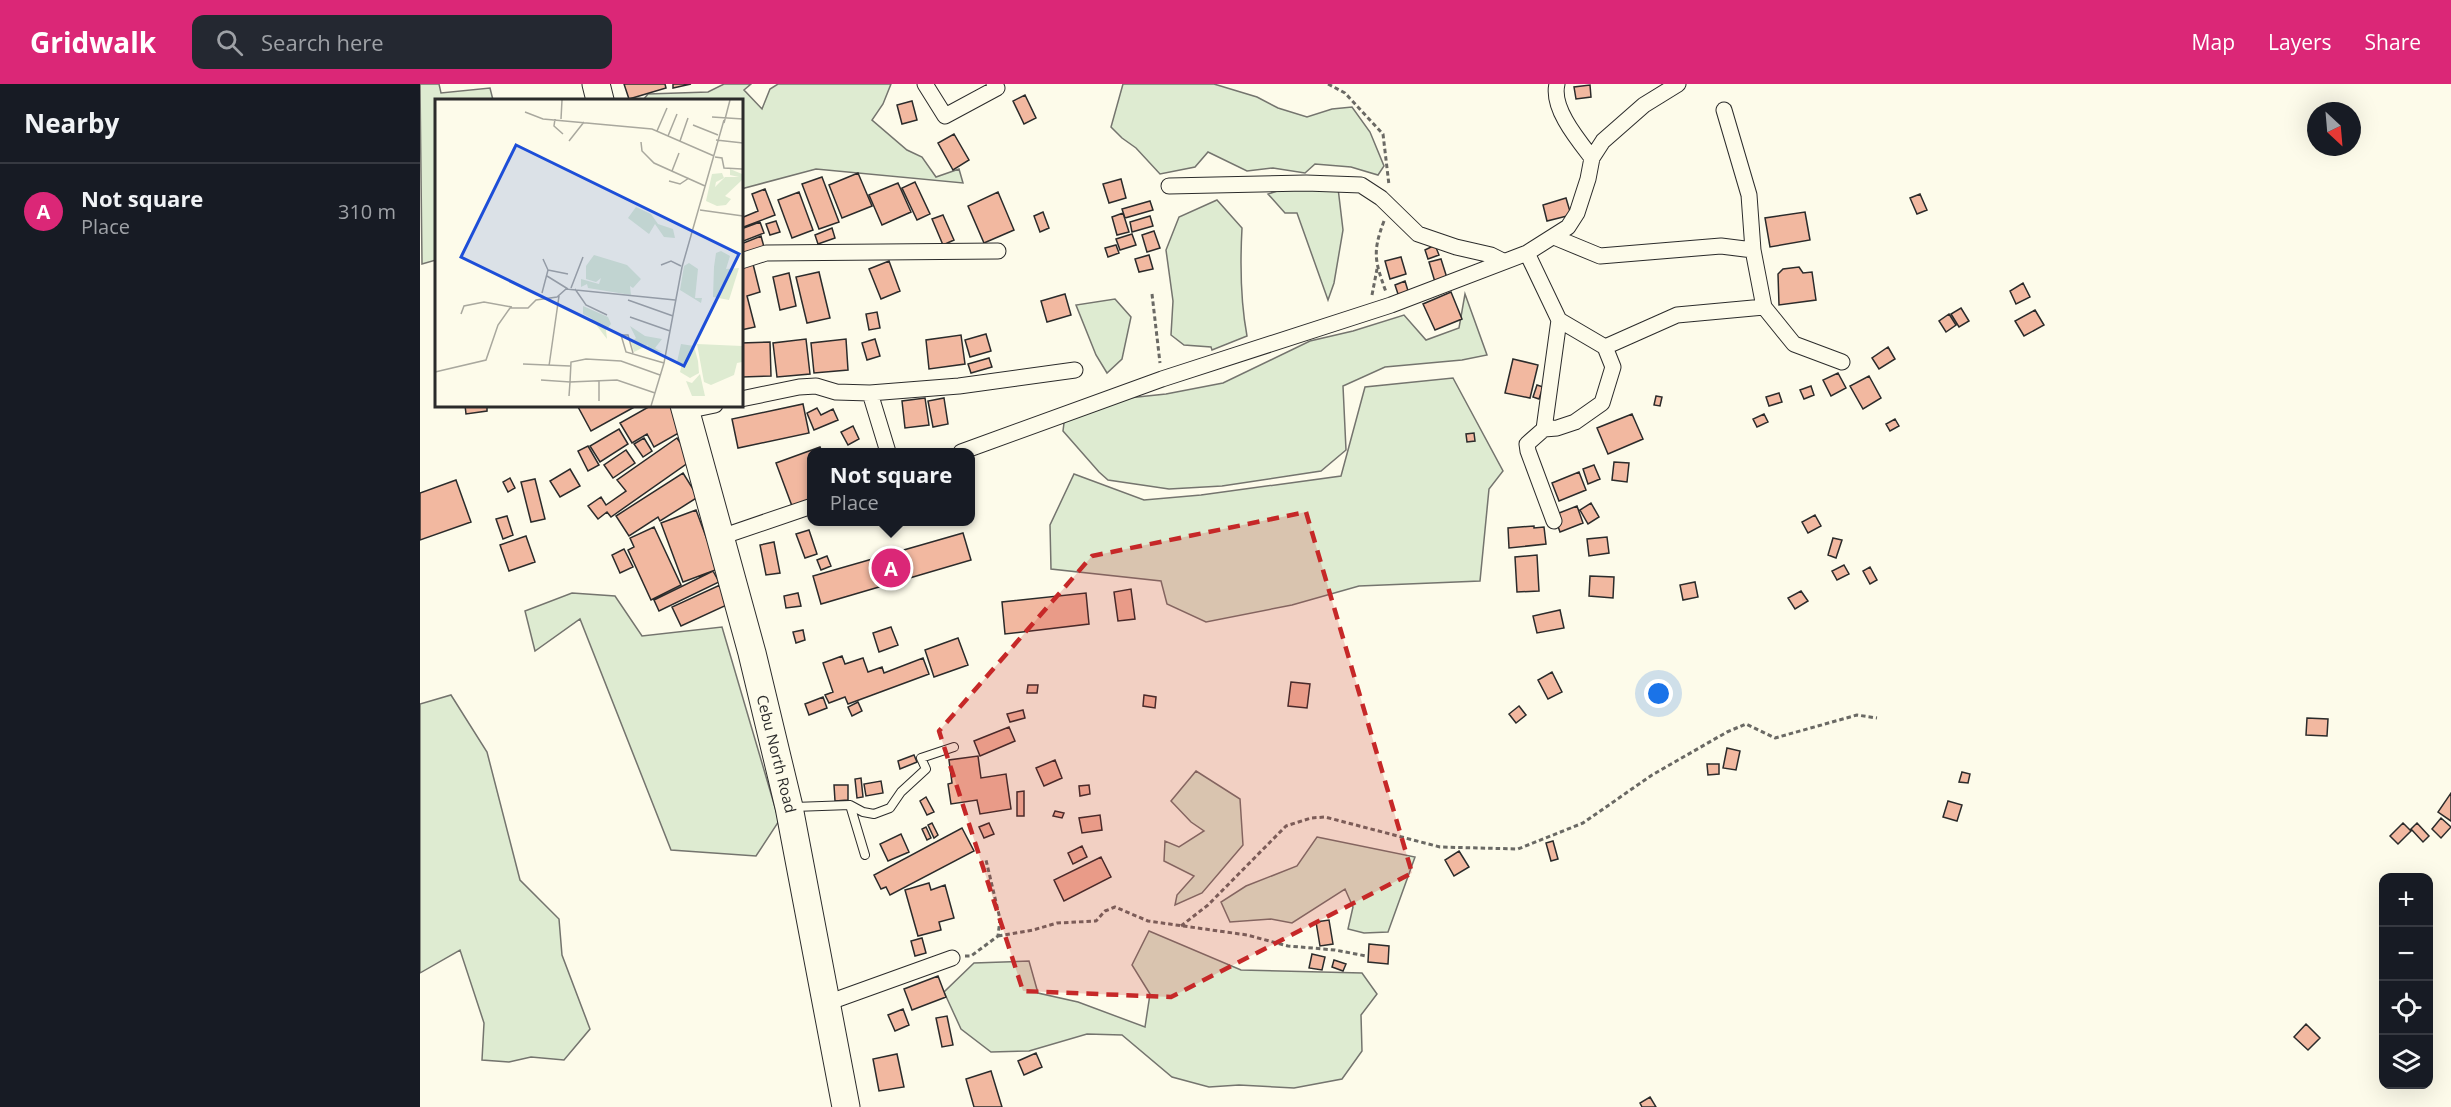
<!DOCTYPE html>
<html lang="en">
<head>
<meta charset="utf-8">
<style>
  body { margin:0; font-family:"Open Sans",sans-serif; background:#242831; color:#f1f3f6 }
  .controls { position:absolute; right:18px; bottom:18px; display:grid; overflow:hidden; border-radius:12px; box-shadow:0 6px 24px #0002 }
  .controls button { width:54px; height:54px; display:grid; place-items:center; padding:0; border:0; border-bottom:2px solid #363941; background:#171b24; color:#f1f3f6; font:30px sans-serif }
  .compass { position:absolute; left:1887px; top:18px; width:54px; height:54px; border-radius:50%; background:#171b24; box-shadow:0 6px 24px #0002; rotate:154deg }
  .you { position:absolute; left:1239px; top:610px; width:21px; height:21px; margin:-15px; border:4px solid #fff; border-radius:50%; background:#1a73e8; box-shadow:0 0 0 9px #1a73e833 }
  .badge { display:grid; place-items:center; width:39px; height:39px; border-radius:50%; background:#db2777; color:#fff; font-size:20px; font-weight:700 }
  .pin { position:absolute; translate:-50% -50%; border:3px solid #fff; box-shadow:0 2px 6px #0006 }
  .popup { position:absolute; left:387px; top:364px; width:168px; height:78px; box-sizing:border-box; display:grid; place-content:center; border-radius:12px; background:#171b24; filter:drop-shadow(0 2px 4px #0005); font-size:20px; white-space:nowrap; color:#9ea1a6 }
  .popup b { font-size:22px; color:#f1f3f6 }
  .popup::after { content:''; position:absolute; left:50%; top:100%; margin-left:-12px; border:12px solid transparent; border-top-color:#171b24 }
  .list { margin:0; padding:0; list-style:none }
  h2 { display:flex; justify-content:space-between; align-items:center; height:78px; margin:0; padding:0 24px; font-size:26px }
  h2 small { font-size:20px; font-weight:400; color:#9ea1a6 }
  .list li { display:grid; grid-template-columns:39px 1fr auto; gap:18px; align-items:center; box-sizing:border-box; height:96px; padding:0 24px; border-top:2px solid #363941 }
  .list b { display:block; font-size:22px; white-space:nowrap }
  .list p { margin:0; font-size:20px; white-space:nowrap; color:#9ea1a6 }
  .list em { font-size:20px; font-style:normal; color:#9ea1a6 }
  .icon { flex:none; width:33px; height:33px; fill:none; stroke:currentColor; stroke-width:2; stroke-linecap:round; stroke-linejoin:round }
  .map { position:relative; flex:none; width:2031px; height:1023px; overflow:hidden }
  header { display:flex; align-items:center; gap:36px; box-sizing:border-box; height:84px; padding:0 30px; background:#db2777; color:#fff }
  header strong { font-size:28px }
  nav { display:flex; gap:33px; margin-inline-start:auto; font-size:21px }
  .search { width:420px; height:54px; background:#242831; display:flex; align-items:center; gap:15px; box-sizing:border-box; padding:0 21px; border-radius:12px; color:#9ea1a6; font-size:22px }
  main { display:flex }
  aside { flex:1; background:#171b24 }
  .map>svg:first-child { display:block }
  .green { fill:#deebd1; stroke:#74746e; stroke-width:1.5 }
  .building { fill:#f2b8a0; stroke:#2b2b2b; stroke-width:1.5 }
  .lines { fill:none; stroke-linecap:round; stroke-linejoin:round }
  .lane-casing { stroke:#2b2b2b; stroke-width:10 }
  .street-casing { stroke:#2b2b2b; stroke-width:17 }
  .highway-casing { stroke:#2b2b2b; stroke-width:29 }
  .path { stroke:#6a6964; stroke-width:3; stroke-dasharray:4.5 3; stroke-linecap:butt }
  .lane { stroke:#fdfbea; stroke-width:8 }
  .street { stroke:#fdfbea; stroke-width:15 }
  .highway { stroke:#fdfbea; stroke-width:27 }
  .marked { fill:#c62828; fill-opacity:0.2; stroke:#c62828; stroke-width:4.5; stroke-dasharray:12 8; stroke-linejoin:round }
  .labels { text-anchor:middle; stroke-width:4.5; stroke-linejoin:round; paint-order:stroke }
  .street-label { font-size:15px; fill:#2b2b2b; stroke:#fdfbea }
  .inset-road { fill:none; stroke:#a9a89e; stroke-width:1.5 }
  .view { fill:#1d4ed8; fill-opacity:0.15; stroke:#1d4ed8; stroke-width:3 }
  .inset-edge { fill:none; stroke:#2b2b2b; stroke-width:3 }
</style>
</head>
<body>
<header>
<strong>Gridwalk</strong>
<div class="search"><svg class="icon" aria-label="search" viewBox="0 0 24 24"><circle cx="10" cy="10" r="6"/><path d="M15 15l6 6"/></svg>Search here</div>
<nav><a>Map</a><a>Layers</a><a>Share</a></nav>
</header>
<main>
<aside>
<h2>Nearby<small></small></h2>
<ul class="list">
<li><span class="badge">A</span><div><b>Not square</b><p>Place</p></div><em>310 m</em></li>
</ul>
</aside>
<div class="map">
<svg width="2031" height="1023" viewBox="0 0 2031 1023">
  <rect width="100%" height="100%" fill="#fdfbea"/>
  <path class="green" d="M0 0H19L21 9 70 4 73 16H16V176L2 180Z
    M304 0H331L324 6 342 25 350 5 358 0H471L463 20 452 36 487 66 502 73 516 93 539 85 543 99 396 85 321 105V16H223L228 10 288 8Z
    M703 0H794L837 13 858 24 887 33 912 25 932 23 950 48 964 82 958 91 931 83 895 80 885 89 853 84 827 87 788 68 775 83 740 90 716 64 702 54 691 43Z
    M882 99 918 104 923 146 914 199 908 216 877 129H865L848 110Z
    M797 116 822 144C820 181 820 215 827 252L792 266 791 263 764 261 751 251 753 217 746 166 759 133Z
    M1045 210 1067 271 1042 276 965 283 923 302 926 366 901 387 802 402 749 405 688 396 679 388 643 347 645 331 708 314 746 310 803 299 890 257 933 247 984 231 1006 256 1039 244Z
    M695 215 711 233 702 275 687 289 676 271 656 221Z
    M1033 294 1083 387 1069 405 1060 497 939 502 872 521 786 538 747 520 741 497 631 485 630 441 654 390 724 416 781 411 921 392 945 303Z
    M152 509 195 512 222 552 302 543 359 737 336 772 251 766 160 535 115 567 105 527Z
    M31 611 67 668 100 796 139 835 142 871 170 945 144 976 111 973 89 978 62 976 64 939 40 866 0 889V620Z
    M776 687 820 715 823 761 782 809 755 821 757 811 774 792 744 777 745 757 759 763 784 747 771 738 751 717Z
    M897 753 995 773 968 848 944 849 928 845 933 823 925 805 872 839 851 835 810 838 801 818 826 802 877 782Z
    M729 847 821 886 942 889 957 910 941 931 942 967 922 995 874 1004 819 1001 789 1003 752 993 702 951 667 950 609 967 571 968 541 945 524 908 554 879 609 877 618 909 658 918 725 943 730 910 712 881Z"/>
  <path class="building" d="M204 0H245L246 4 209 15Z
    M253 0H271L253 4Z
    M1170 1 1171 13 1156 15 1154 3Z
    M605 11 616 34 604 40 593 17Z
    M492 17 497 36 482 40 477 21Z
    M534 50 549 76 533 86 518 59Z
    M438 89 452 122 422 134 409 101Z
    M402 93 419 138 399 145 382 100Z
    M701 95 706 114 689 119 683 100Z
    M495 98 510 130 497 136 482 104Z
    M478 99 491 128 462 141 449 111Z
    M345 105 355 131 321 144V134L338 127 332 110Z
    M379 108 393 146 372 154 358 116Z
    M578 108 594 146 564 159 548 122Z
    M1500 110 1507 126 1497 130 1490 114Z
    M1146 114 1151 131 1127 137 1123 121Z
    M730 117 733 126 705 134 702 125Z
    M623 128 629 144 620 148 614 132Z
    M1385 128 1390 156 1350 163 1345 134Z
    M703 129 709 148 697 151 692 133Z
    M523 131 534 156 523 161 512 135Z
    M730 132 733 142 712 148 710 138Z
    M356 137 360 148 350 151 346 140Z
    M340 138 344 149 321 158V145Z
    M412 144 415 154 398 160 395 151Z
    M734 147 740 164 727 168 722 151Z
    M712 150 716 161 700 166 696 155Z
    M341 152 344 163 321 171V160Z
    M696 161 699 169 688 173 685 164Z
    M1015 161 1019 171 1008 175 1005 166Z
    M729 171 733 185 719 188 715 175Z
    M981 173 986 190 970 195 965 177Z
    M1021 175 1027 194 1015 198 1009 178Z
    M469 177 480 207 461 215 449 185Z
    M333 180 340 208 327 212 335 243 321 246V183Z
    M1379 183 1383 189 1392 188 1396 216 1359 221 1358 190 1363 185Z
    M399 188 410 234 387 239 376 193Z
    M369 189 376 222 360 226 353 193Z
    M985 197 989 210 979 213 975 201Z
    M1603 199 1610 213 1596 220 1590 207Z
    M1031 208 1042 235 1015 246 1003 220Z
    M645 210 651 231 627 238 621 217Z
    M1541 224 1549 237 1539 243 1531 230Z
    M1615 226 1624 241 1604 252 1595 237Z
    M457 228 460 244 449 246 446 230Z
    M1529 230 1536 241 1526 248 1519 237Z
    M566 250 571 267 550 273 545 256Z
    M541 251 545 280 509 285 506 256Z
    M386 255 390 290 357 293 353 259Z
    M426 255 428 286 394 289 391 259Z
    M455 255 460 272 447 276 442 259Z
    M350 258 351 292 322 293 321 259Z
    M1468 263 1475 275 1459 285 1452 274Z
    M569 274 572 283 551 289 548 280Z
    M1093 275 1118 281 1110 314 1085 309Z
    M1418 289 1426 304 1411 312 1403 296Z
    M1449 292 1461 314 1443 325 1430 302Z
    M1117 301 1123 303 1119 315 1113 313Z
    M1391 302 1394 311 1384 315 1380 306Z
    M1359 309 1362 318 1349 322 1346 313Z
    M1236 312 1242 313 1240 322 1234 321Z
    M505 314 509 341 485 344 482 317Z
    M524 314 528 340 513 343 508 317Z
    M383 320 389 349 318 364 312 335Z
    M45 321H67V327L46 330Z
    M157 321H218L171 347Z
    M232 321H249L264 346 234 363 227 350 212 359 200 339Z
    M397 324 401 331 413 325 418 336 394 346 387 329Z
    M1212 330 1223 355 1188 370 1177 344Z
    M1344 330 1348 338 1337 343 1333 335Z
    M1475 335 1479 342 1470 347 1466 340Z
    M433 342 439 355 428 361 421 348Z
    M199 345 208 360 180 378 170 362Z
    M1054 349 1055 357 1047 358 1046 350Z
    M224 354 232 367 223 373 214 360Z
    M257 354 272 376 191 433 187 428 178 435 168 422 181 413 186 421 206 407 197 396Z
    M168 362 179 381 168 387 158 367Z
    M400 363 402 368H392V415L372 422 356 379Z
    M206 366 215 379 193 394 184 381Z
    M1194 378 1209 379 1207 398 1192 396Z
    M1174 381 1180 395 1168 400 1163 385Z
    M150 385 160 402 140 413 130 397Z
    M1159 388 1166 406 1139 417 1132 399Z
    M263 389 278 413 240 437 238 433 209 452 196 432Z
    M90 394 95 404 88 408 83 398Z
    M115 395 125 435 111 438 101 398Z
    M36 396 51 438 0 456V409Z
    M1171 419 1179 433 1168 440 1160 426Z
    M1157 422 1163 439 1140 448 1134 431Z
    M276 426 298 485 263 498 241 439Z
    M1395 431 1401 442 1388 449 1382 438Z
    M87 432 93 451 83 455 76 435Z
    M1114 442V444L1124 443 1126 460 1089 464 1088 444Z
    M234 443 261 501 231 516 208 466 214 463 210 454Z
    M389 446 397 470 385 474 376 450Z
    M543 449 551 476 401 520 393 492Z
    M106 452 115 478 89 487 80 461Z
    M1187 453 1189 469 1169 472 1167 455Z
    M1413 454 1422 456 1416 474 1408 471Z
    M354 458 360 489 346 491 340 461Z
    M204 465 213 483 200 489 192 471Z
    M1117 471 1119 507 1097 508 1095 473Z
    M407 472 411 482 401 486 397 476Z
    M1424 481 1429 490 1417 496 1412 487Z
    M1450 483 1457 496 1450 500 1443 487Z
    M293 487 299 498 239 527 234 516Z
    M1170 492 1194 493 1193 514 1169 512Z
    M1275 498 1278 513 1263 516 1260 501Z
    M300 501 309 520 261 542 252 523Z
    M711 505 715 535 698 537 694 508Z
    M1381 507 1388 517 1375 525 1368 514Z
    M378 509 381 522 366 524 364 512Z
    M666 509 669 540 585 550 582 518Z
    M1140 526 1144 544 1117 549 1113 532Z
    M471 543 478 561 459 568 453 549Z
    M383 546 385 556 376 559 373 548Z
    M538 554 548 581 514 593 505 566Z
    M422 572 425 580 443 574 448 588 462 583 464 589 503 574 509 590 428 620 425 613 409 619 405 611 413 608 403 579Z
    M1132 588 1142 608 1128 615 1118 596Z
    M871 598 890 600 887 624 868 622Z
    M608 601H618L617 609H607Z
    M724 611 736 613 735 624 723 622Z
    M403 613 407 624 389 631 385 620Z
    M438 618 442 627 432 632 428 623Z
    M1099 622 1106 631 1096 639 1089 630Z
    M603 626 605 634 590 638 587 630Z
    M1887 634 1908 635 1907 652 1886 651Z
    M589 643 595 657 560 672 554 657Z
    M1307 664 1320 667 1316 686 1303 684Z
    M494 671 497 678 480 685 478 677Z
    M558 672 561 694 586 690 591 725 560 730 557 716 531 720 528 700 532 699 529 676Z
    M635 676 642 694 624 702 616 684Z
    M1287 680H1299V690L1288 691Z
    M1542 688 1550 690 1548 699 1539 698Z
    M441 694 443 713 437 714 435 695Z
    M461 697 463 709 446 712 444 700Z
    M414 701H428V716L415 717Z
    M669 701 670 710 660 712 659 702Z
    M604 707V732H597V708Z
    M2031 709V737L2018 728Z
    M506 713 514 728 507 731 500 717Z
    M1528 717 1542 721 1537 737 1523 733Z
    M635 727 644 729 642 734 633 732Z
    M680 731 682 746 662 749 659 734Z
    M2021 734 2031 743 2021 754 2012 745Z
    M512 739 518 751 514 754 508 741Z
    M569 739 574 750 564 754 559 743Z
    M1983 739 1991 747 1978 760 1970 752Z
    M1997 739 2009 752 2003 758 1991 745Z
    M506 743 511 754 507 756 502 745Z
    M542 744 554 767 470 811 466 803 461 805 454 791Z
    M481 750 489 768 468 777 460 760Z
    M1133 757 1138 775 1131 777 1126 759Z
    M662 762 667 773 653 780 648 769Z
    M1039 767 1049 783 1034 792 1025 776Z
    M681 773 691 793 644 817 634 796Z
    M509 799 511 806 525 801 534 834 519 838 521 846 498 852 485 806Z
    M909 836 913 860 900 862 896 838Z
    M502 854 506 869 495 872 491 857Z
    M949 860 969 862 968 880 948 878Z
    M892 870 905 873 902 886 889 884Z
    M914 876 926 880 923 887 912 883Z
    M518 892 526 913 492 926 484 905Z
    M483 925 489 941 475 947 468 931Z
    M527 932 533 961 522 963 516 934Z
    M1886 940 1900 954 1888 966 1874 953Z
    M616 969 622 983 604 991 598 977Z
    M477 970 484 1003 459 1007 453 975Z
    M571 987 582 1023H554L546 995Z
    M1230 1013 1236 1023H1222L1220 1019Z"/>
  <g class="lines">
    <g class="lane-casing">
      <path id="lane" d="M430 721 445 771
        M374 723 430 721 443 728 454 730 470 724 481 708 506 685 501 674 534 663"/>
    </g>
    <g class="street-casing">
      <path id="street" d="M505 0 525 32 577 4 574 0
        M1137 0C1131 24 1158 56 1172 74
        M1304 26 1329 111 1333 166 1344 223 1374 260 1422 278
        M749 102 886 99 941 101 961 114 998 150 1036 163 1071 171 1083 177
        M1134 153 1180 172 1301 162 1333 166
        M1107 169 1139 236 1124 345 1107 360 1108 367 1134 437
        M321 177 346 169 578 167
        M1185 263 1257 231 1344 223
        M450 309 468 368
        M321 315 379 303 396 302 416 308 450 309 539 302 655 286
        M266 327 295 321
        M1124 345 1137 344 1155 338 1182 319 1193 283 1185 263 1139 236
        M541 368 742 295 971 221 1107 169 1148 143 1157 129 1168 95 1172 74 1183 57 1224 21 1258 0
        M301 453 392 422
        M407 919 532 874"/>
    </g>
    <g class="highway-casing">
      <path id="highway" d="M176 0 180 16
        M264 321 332 569 369 723 426 1023"/>
    </g>
    <path class="path" d="M908 0 925 9 963 50 969 101
      M964 137C952 169 955 177 966 208
      M732 210 740 279
      M952 211 957 185
      M761 842 788 821 866 742 891 734 905 733 1020 763 1098 765 1163 739 1232 691 1307 648 1326 640 1355 654 1437 631 1457 634
      M578 852 613 846 637 839 676 837 685 827 695 823 728 837 827 851 868 862 915 866 946 872
      M545 872H551L578 852 580 835 566 776"/>
    <use href="#lane" class="lane"/>
    <use href="#street" class="street"/>
    <use href="#highway" class="highway"/>
  </g>
  <path class="marked" d="M886 428 992 789 751 913 603 907 519 647 672 472Z"/>
  <g class="labels">
    <g class="street-label">
      <text transform="translate(356 670) rotate(76)" y="5">Cebu North Road</text>
    </g>
  </g>
  <g transform="translate(15 15)">
    <rect width="308" height="308" fill="#fdfbea"/>
    <path d="M295 70 307 75V81L290 97 296 100 291 106 282 107 271 102 277 75 287 74 289 79 281 83 280 88 290 78H304L295 76ZM201 108 216 115 223 125 238 130 240 139 229 138 220 125 214 135 193 119ZM286 152 295 157 291 170 304 169 294 201 278 198 279 168 281 154ZM159 156 192 166 206 180 198 189 195 187 196 196 153 189 152 185 146 188V180L164 185 166 179 161 183 151 180V167ZM254 164 263 170 260 199H267L266 204 245 191 249 167ZM148 207 173 218 176 225 171 231 172 240 156 219 148 215ZM195 227 210 237 227 240 220 249 227 253 212 250 213 246 199 253 196 243 201 239ZM246 245 259 247 263 262 264 274 255 279 245 273 247 265 242 263ZM262 245 307 247V263L302 264 299 276 276 286 269 283ZM265 275 270 297H257L251 282 257 284Z" fill="#deebd1"/>
    <path class="inset-road" d="M90 13 108 20 217 30 279 57M277 18 308 20M120 20 119 27 128 35M126 20 127 1M289 24 295 1M258 26 283 36M222 32 232 9M233 37 242 15M281 41 308 44M134 42 149 23M245 42 253 19M206 43 207 52 219 64 270 87M280 58 287 59 289 69 307 70M237 72 244 54M234 82 245 85 254 79M265 111 308 117M226 166 236 162 246 167M113 171 133 175M112 177 133 190M136 189 148 158M140 190 151 206 172 216M107 194 113 171 108 160M193 201 238 217M26 215 29 207 49 203 77 208M195 218 235 232M198 254 193 236H186L191 253 229 264M88 265 135 267M114 267 124 197M0 273 51 261 63 226 75 209H93L101 201 122 198 131 190 240 201M106 281 135 283 136 263 151 260 186 262 225 276M134 297 135 283 182 281 220 294M164 302V282M216 307 229 264 247 168 289 21"/>
    <path class="view" d="M81 46 304 155 249 267 26 158Z"/>
    <rect width="308" height="308" class="inset-edge"/>
  </g>
</svg>
<div class="controls">
<button>+</button>
<button>−</button>
<button><svg class="icon" aria-label="locate" viewBox="0 0 24 24"><circle cx="12" cy="12" r="6"/><path d="M12 2v4M12 18v4M2 12h4M18 12h4"/></svg></button>
<button><svg class="icon" aria-label="layers" viewBox="0 0 24 24"><path d="M12 4l9 5-9 5-9-5zM3 14l9 5 9-5"/></svg></button>
</div>
<svg class="compass" viewBox="-18 -18 36 36"><path d="M0-13l5 13h-10z" fill="#e53935"/><path d="M0 13l5-13h-10z" fill="#9ea1a6"/></svg>
<div class="you"></div>
<div class="pin badge" style="left:471px;top:484px">A</div>
<div class="popup"><b>Not square</b>Place</div>
</div>
</main>
</body>
</html>
